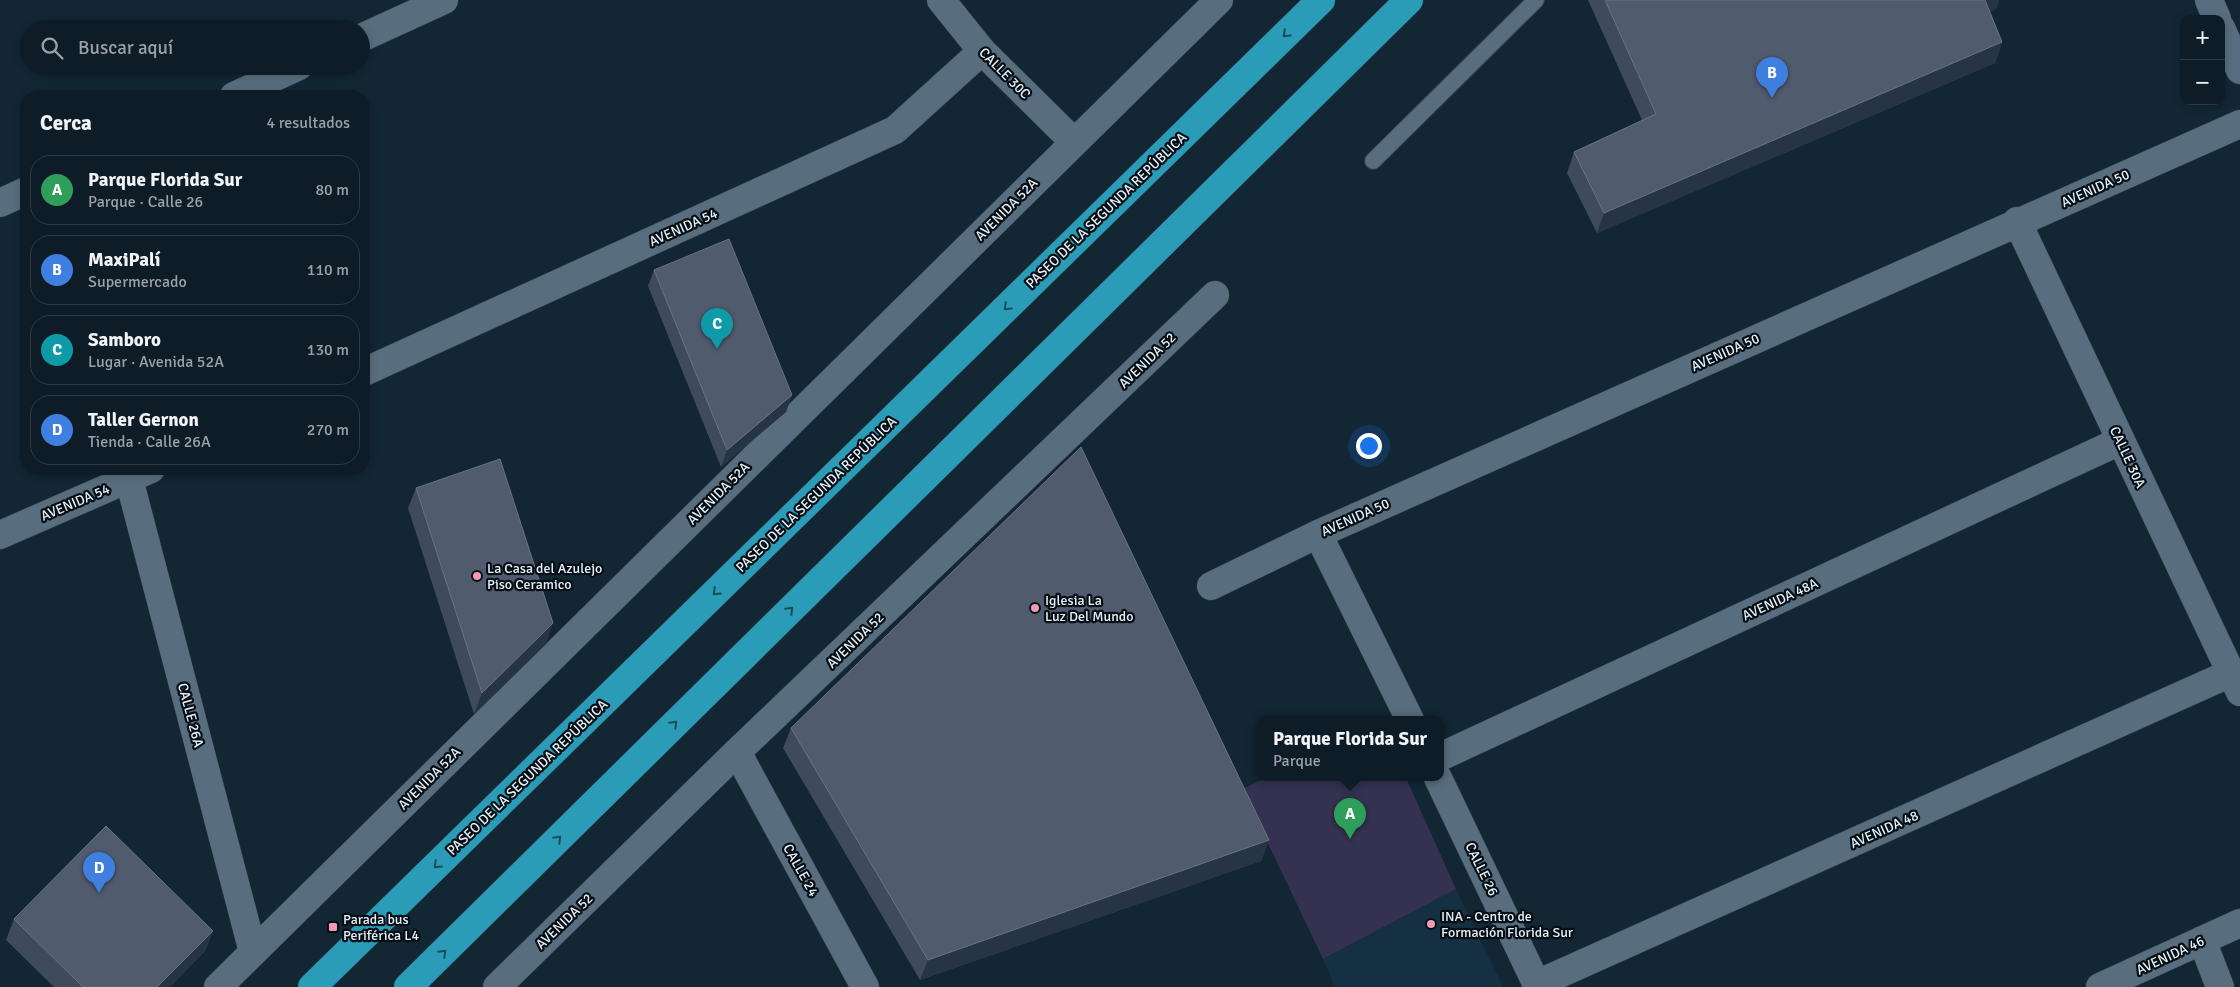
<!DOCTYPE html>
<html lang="es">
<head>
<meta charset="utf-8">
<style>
  body { margin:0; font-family:Signika,sans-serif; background:#1c2933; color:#f1f3f6 }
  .controls { position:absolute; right:15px; top:15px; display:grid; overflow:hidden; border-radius:10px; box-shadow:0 2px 8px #0003 }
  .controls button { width:45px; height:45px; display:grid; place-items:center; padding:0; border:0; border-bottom:1px solid #2e3a44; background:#0e1c27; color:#f1f3f6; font:25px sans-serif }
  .you { position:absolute; left:1368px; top:445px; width:18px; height:18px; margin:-12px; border:4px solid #fff; border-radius:50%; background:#1a73e8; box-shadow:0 0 0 8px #1a73e833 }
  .badge { display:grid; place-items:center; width:32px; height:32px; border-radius:50%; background:#ea580c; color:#fff; font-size:16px; font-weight:700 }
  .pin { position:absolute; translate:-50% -41px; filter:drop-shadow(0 1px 2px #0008) }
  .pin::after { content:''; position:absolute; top:26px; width:18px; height:15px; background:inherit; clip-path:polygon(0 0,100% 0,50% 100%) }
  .popup { position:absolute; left:1256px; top:716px; width:188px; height:65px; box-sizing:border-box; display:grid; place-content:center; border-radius:10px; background:#0e1c27; filter:drop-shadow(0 1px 4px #0005); font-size:16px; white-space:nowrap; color:#9ba1a7 }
  .popup b { font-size:19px; color:#f1f3f6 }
  .popup::after { content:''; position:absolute; left:50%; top:100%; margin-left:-10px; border:10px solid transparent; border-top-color:#0e1c27 }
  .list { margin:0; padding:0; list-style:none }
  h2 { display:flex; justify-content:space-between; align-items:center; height:65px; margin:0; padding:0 20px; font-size:21px }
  h2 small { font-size:16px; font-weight:400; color:#9ba1a7 }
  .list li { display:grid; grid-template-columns:32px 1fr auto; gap:15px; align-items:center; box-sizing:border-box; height:70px; margin:0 10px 10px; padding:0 10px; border:1px solid #2e3a44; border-radius:20px }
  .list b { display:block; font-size:19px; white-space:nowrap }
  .list p { margin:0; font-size:16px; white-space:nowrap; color:#9ba1a7 }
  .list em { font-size:16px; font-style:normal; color:#9ba1a7 }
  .icon { flex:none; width:28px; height:28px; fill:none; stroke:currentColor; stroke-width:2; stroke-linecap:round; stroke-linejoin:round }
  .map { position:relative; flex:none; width:2240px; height:987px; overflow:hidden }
  .search { position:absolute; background:#0e1c27; box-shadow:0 2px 8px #0003; left:20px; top:20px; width:350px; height:55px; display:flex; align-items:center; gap:12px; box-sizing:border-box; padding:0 18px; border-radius:28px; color:#9ba1a7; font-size:19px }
  .panel { position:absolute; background:#0e1c27; box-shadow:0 2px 8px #0003; left:20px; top:90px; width:350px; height:385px; border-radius:20px }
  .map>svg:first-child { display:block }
  .built { fill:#153042 }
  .green { fill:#343151 }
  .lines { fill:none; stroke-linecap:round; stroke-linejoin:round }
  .lane-casing { stroke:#32404c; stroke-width:18 }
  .street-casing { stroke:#32404c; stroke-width:29 }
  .highway-casing { stroke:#32404c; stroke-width:29 }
  .lane { stroke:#586e7e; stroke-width:16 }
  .street { stroke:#586e7e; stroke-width:28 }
  .highway { stroke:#2b9cb7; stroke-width:28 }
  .wall { fill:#3f4a5d }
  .shaded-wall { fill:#263445 }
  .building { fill:#515b6e; stroke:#687384 }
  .oneway { stroke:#174e5d }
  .poi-dot { fill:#f09ab6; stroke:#060e14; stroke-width:2 }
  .labels { text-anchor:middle; stroke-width:4.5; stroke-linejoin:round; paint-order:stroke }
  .street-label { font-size:14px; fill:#e4f0fa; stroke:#060e14 }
  .poi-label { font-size:14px; fill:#e4f0fa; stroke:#060e14; text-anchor:start }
</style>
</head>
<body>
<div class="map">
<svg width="2240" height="987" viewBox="0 0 2240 987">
  <rect width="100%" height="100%" fill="#122634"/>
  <path class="built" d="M1456 889 1503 987H1335L1323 959Z"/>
  <path class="green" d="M1266 778H1406L1456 889 1323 959 1242 789Z"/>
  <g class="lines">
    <g class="lane-casing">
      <path id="lane" d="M1373 161 1536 0"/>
    </g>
    <g class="street-casing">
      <path id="street" d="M941 0 982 51 1074 142
        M2209 0 2217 19
        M2221 28 2240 70
        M361 38 444 0
        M234 96 299 66
        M0 203 26 191
        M2017 221 2240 692
        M364 372 895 130 982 51
        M129 479 253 952
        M1318 534 1410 720
        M0 535 151 469
        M1211 586 1318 534 2240 124
        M737 752 865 987
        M1440 757 2120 441
        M1438 778 1538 987
        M2202 940 2220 987
        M1537 984 2231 673
        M218 987 1219 0
        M497 987 737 752 1215 295
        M2100 987 2240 923"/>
    </g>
    <g class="highway-casing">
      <path id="highway" d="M312 987 1321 0
        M408 987 1409 0"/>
    </g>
    <use href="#lane" class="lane"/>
    <use href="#street" class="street"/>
    <use href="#highway" class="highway"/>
  </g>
  <path class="wall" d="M1588 0H1999L1996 9 1990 12 2002 42 1995 63 1597 233 1567 173 1574 152 1642 120Z
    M654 270 792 395 786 412 721 467 648 286Z
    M416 488 546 644 474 714 408 508Z
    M791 728 1269 840 1261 861 920 980 783 748Z
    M14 919 213 931 205 951 170 987H54L6 940Z"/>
  <path class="shaded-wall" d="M1984 0H1999L1996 9 1977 18Z
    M2002 42 1995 63 1597 233 1604 213Z
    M792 395 786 412 721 467 727 450Z
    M553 623 546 644 474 714 482 693Z
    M1269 840 1261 861 920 980 928 960Z
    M213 931 205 951 170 987H157Z"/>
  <path class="building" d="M1605 0H1985L2002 42 1604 213 1574 152 1656 114Z
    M729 239 792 395 727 450 654 270Z
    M1081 447 1269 840 928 960 791 728Z
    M500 459 553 623 482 693 416 488Z
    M106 826 213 931 157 987H83L14 919Z"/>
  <defs><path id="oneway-chevron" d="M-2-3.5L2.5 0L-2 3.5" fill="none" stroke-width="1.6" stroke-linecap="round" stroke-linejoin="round" transform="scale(1.25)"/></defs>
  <g class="oneway">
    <use href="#oneway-chevron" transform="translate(1286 34) rotate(136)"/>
    <use href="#oneway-chevron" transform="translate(1007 307) rotate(136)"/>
    <use href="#oneway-chevron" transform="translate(716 592) rotate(136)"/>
    <use href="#oneway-chevron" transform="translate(790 610) rotate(-45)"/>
    <use href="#oneway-chevron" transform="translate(674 724) rotate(-45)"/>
    <use href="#oneway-chevron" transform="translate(558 839) rotate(-45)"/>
    <use href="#oneway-chevron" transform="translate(437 865) rotate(136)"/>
    <use href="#oneway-chevron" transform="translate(443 953) rotate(-45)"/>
  </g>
  <g class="poi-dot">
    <circle cx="477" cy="576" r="5"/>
    <circle cx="1035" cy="608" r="5"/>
    <circle cx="1431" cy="924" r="5"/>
    <rect x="328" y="922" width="10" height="10" rx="2.5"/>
  </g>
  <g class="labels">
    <g class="street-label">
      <text transform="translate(1005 73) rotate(45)" y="5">CALLE 30C</text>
      <text transform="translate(2095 188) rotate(-24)" y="5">AVENIDA 50</text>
      <text transform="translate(1006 209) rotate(-45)" y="5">AVENIDA 52A</text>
      <text transform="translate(1106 210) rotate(-44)" y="5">PASEO DE LA SEGUNDA REPÚBLICA</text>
      <text transform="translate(683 227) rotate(-24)" y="5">AVENIDA 54</text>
      <text transform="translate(1725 352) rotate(-24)" y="5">AVENIDA 50</text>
      <text transform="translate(1147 360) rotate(-44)" y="5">AVENIDA 52</text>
      <text transform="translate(2128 457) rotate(65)" y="5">CALLE 30A</text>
      <text transform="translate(718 493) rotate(-45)" y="5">AVENIDA 52A</text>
      <text transform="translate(816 494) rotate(-44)" y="5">PASEO DE LA SEGUNDA REPÚBLICA</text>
      <text transform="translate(75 502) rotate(-23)" y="5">AVENIDA 54</text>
      <text transform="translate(1355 517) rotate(-24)" y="5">AVENIDA 50</text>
      <text transform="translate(1780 599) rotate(-25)" y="5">AVENIDA 48A</text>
      <text transform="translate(855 640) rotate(-44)" y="5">AVENIDA 52</text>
      <text transform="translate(191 715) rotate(75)" y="5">CALLE 26A</text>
      <text transform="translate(527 777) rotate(-44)" y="5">PASEO DE LA SEGUNDA REPÚBLICA</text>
      <text transform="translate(429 778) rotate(-45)" y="5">AVENIDA 52A</text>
      <text transform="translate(1884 829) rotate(-24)" y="5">AVENIDA 48</text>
      <text transform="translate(1482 869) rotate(64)" y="5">CALLE 26</text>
      <text transform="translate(801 870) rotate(61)" y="5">CALLE 24</text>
      <text transform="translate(564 921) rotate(-44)" y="5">AVENIDA 52</text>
      <text transform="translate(2170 955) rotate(-25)" y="5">AVENIDA 46</text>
    </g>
    <g class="poi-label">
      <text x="487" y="573">La Casa del Azulejo<tspan x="487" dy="16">Piso Ceramico</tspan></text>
      <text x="1045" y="605">Iglesia La<tspan x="1045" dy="16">Luz Del Mundo</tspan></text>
      <text x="1441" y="921">INA - Centro de<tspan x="1441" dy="16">Formación Florida Sur</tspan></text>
      <text x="343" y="924">Parada bus<tspan x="343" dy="16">Periférica L4</tspan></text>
    </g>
  </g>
</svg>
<div class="controls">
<button>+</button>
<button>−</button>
</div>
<div class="you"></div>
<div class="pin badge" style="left:1350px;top:839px;background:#2e9e5b">A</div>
<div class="popup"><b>Parque Florida Sur</b>Parque</div>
<div class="pin badge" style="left:1772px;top:98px;background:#3f7fe0">B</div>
<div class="pin badge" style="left:717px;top:349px;background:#0f9aa8">C</div>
<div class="pin badge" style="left:99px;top:893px;background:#3f7fe0">D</div>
<div class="search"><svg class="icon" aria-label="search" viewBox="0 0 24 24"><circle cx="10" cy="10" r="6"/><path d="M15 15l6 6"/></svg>Buscar aquí</div>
<section class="panel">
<h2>Cerca<small>4 resultados</small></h2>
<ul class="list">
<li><span class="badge" style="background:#2e9e5b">A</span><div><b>Parque Florida Sur</b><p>Parque · Calle 26</p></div><em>80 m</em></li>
<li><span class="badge" style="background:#3f7fe0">B</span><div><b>MaxiPalí</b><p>Supermercado</p></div><em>110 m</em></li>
<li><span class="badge" style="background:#0f9aa8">C</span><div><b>Samboro</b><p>Lugar · Avenida 52A</p></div><em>130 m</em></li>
<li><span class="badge" style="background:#3f7fe0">D</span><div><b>Taller Gernon</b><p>Tienda · Calle 26A</p></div><em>270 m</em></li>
</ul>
</section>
</div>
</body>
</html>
